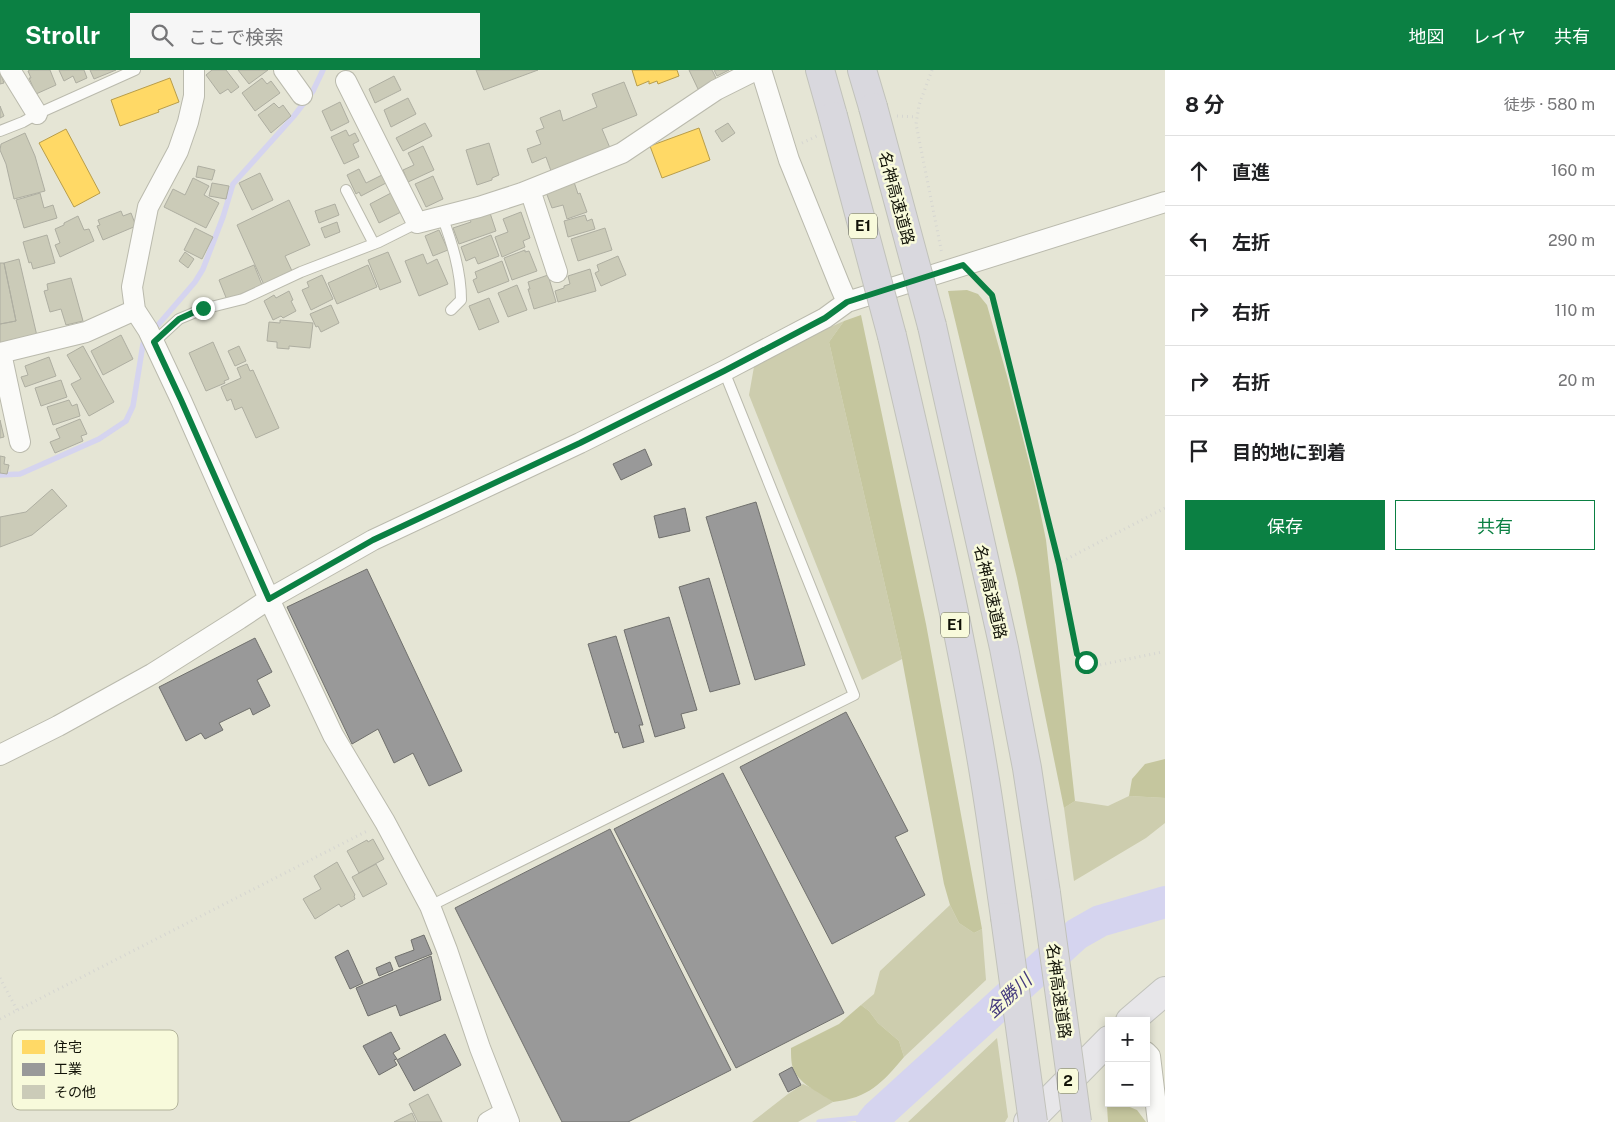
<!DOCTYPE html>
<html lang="ja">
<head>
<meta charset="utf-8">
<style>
  body { margin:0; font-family:"Public Sans","Noto Sans JP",sans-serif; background:#f6f6f6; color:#202124 }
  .controls { position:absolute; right:15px; bottom:15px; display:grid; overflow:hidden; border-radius:0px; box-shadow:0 2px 8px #0003 }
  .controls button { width:45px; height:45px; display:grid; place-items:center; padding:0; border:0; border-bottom:1px solid #e0e0e0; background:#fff; color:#202124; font:25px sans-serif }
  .stop { position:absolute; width:15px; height:15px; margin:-11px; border:4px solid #0b8043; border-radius:50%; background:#fff }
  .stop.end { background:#0b8043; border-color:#fff; box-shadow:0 1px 5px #0008 }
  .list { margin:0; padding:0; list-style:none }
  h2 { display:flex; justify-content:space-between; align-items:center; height:65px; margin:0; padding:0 20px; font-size:21px }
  h2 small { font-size:16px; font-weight:400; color:#757577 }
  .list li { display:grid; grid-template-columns:32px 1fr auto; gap:15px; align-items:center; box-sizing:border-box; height:70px; padding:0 20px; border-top:1px solid #e0e0e0 }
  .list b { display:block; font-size:19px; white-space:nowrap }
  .list em { font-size:16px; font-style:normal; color:#757577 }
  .actions { display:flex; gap:10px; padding:15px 20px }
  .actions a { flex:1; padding:11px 0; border:1px solid #0b8043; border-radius:0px; text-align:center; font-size:18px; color:#0b8043 }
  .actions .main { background:#0b8043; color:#fff }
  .icon { flex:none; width:28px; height:28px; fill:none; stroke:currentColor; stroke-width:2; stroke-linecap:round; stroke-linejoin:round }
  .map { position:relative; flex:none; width:1165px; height:1052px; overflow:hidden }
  header { display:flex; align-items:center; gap:30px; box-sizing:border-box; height:70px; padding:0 25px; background:#0b8043; color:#fff }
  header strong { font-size:24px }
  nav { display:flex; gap:28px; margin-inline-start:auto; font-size:18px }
  .search { width:350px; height:45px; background:#f6f6f6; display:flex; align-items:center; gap:12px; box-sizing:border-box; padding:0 18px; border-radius:0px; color:#757577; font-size:19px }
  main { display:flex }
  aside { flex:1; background:#fff }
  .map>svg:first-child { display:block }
  .green { fill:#cdcdae }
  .forest { fill:#c5c69e }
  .homes { fill:#ffd966; stroke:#b89d4a }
  .industry { fill:#999; stroke:#70706d }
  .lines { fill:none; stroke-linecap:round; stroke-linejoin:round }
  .stream { stroke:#d5d4ef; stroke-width:5.5 }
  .river { stroke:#d5d4ef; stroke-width:32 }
  .building { fill:#cbcbb8; stroke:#aeaea1 }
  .service-casing { stroke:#babaad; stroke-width:12 }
  .minor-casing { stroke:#babaad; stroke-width:22 }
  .primary-casing { stroke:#c1c2ba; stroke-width:30 }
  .motorway-casing { stroke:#c1c2ba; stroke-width:30 }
  .path { stroke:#d6d6d1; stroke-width:3; stroke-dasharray:1 4; stroke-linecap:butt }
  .service { stroke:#fbfbf9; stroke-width:10 }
  .minor { stroke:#fbfbf9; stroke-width:20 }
  .primary { stroke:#e7e6e9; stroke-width:28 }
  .motorway { stroke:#d9d8de; stroke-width:28 }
  .motorway-bridge-casing { stroke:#c1c2ba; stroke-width:30; stroke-linecap:butt }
  .motorway-bridge { stroke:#d9d8de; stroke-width:28 }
  .route { stroke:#0b8043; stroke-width:6 }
  .labels { text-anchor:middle; stroke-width:5; stroke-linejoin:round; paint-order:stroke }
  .shield { fill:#f8fadb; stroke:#565847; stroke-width:1 }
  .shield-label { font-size:15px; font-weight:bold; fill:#111207 }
  .street-label { font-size:16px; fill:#111207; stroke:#f8fadb }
  .water-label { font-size:18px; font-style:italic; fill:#453b7e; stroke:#f8fadb }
  .key { fill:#f8fadb; stroke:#b3b49b; stroke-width:1 }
  .key-label { font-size:14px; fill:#111207 }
</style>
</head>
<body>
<header>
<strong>Strollr</strong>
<div class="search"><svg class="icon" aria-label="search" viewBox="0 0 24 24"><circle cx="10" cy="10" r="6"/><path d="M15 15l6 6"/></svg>ここで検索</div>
<nav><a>地図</a><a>レイヤ</a><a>共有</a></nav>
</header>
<main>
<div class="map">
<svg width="1165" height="1052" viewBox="0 0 1165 1052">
  <rect width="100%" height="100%" fill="#e5e5d5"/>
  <path class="green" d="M844 251 829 272 902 589 862 610 749 325 755 291Z
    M1129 726 1165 728V753L1146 768 1074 811 1064 738 1075 731 1108 736Z
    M950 835 959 853 974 863 982 859 986 910 904 987 899 971 878 953 869 941 861 935 874 924 880 901Z
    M997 968 1008 1047 1005 1052H908Z
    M803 1014 820 1022 833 1032 798 1052H752L788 1024Z"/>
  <path class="forest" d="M967 220 978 224 987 235 1007 306 1035 416 1046 470 1075 731 1064 738 1017 508 948 221Z
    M861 245 926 554 982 859 974 863 959 853 950 835 944 814 902 589 829 272 844 251Z
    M1165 689V728L1129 726 1132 709 1145 694Z
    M861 935 869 941 878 953 899 971 904 987C882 1013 869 1028 833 1032 818 1021 797 1014 792 995 791 990 791 983 791 978L839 954Z
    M1125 1035 1137 1040 1146 1052H1108L1107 1036Z"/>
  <path class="homes" d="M632 0H677L679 6 658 14 657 11 649 14V11L637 16Z
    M170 8 179 32 158 40 159 42 120 56 111 30Z
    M699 58 710 90 662 108 650 76Z
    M66 59 100 123 74 137 39 73Z"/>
  <path class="industry" d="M645 379 652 395 621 410 613 394Z
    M756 432 805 595 755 610 706 447Z
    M685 438 690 461 659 468 654 446Z
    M367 499 462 701 429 716 413 683 394 693 378 659 352 674 287 537Z
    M709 508 740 614 710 622 679 517Z
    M669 547 697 640 681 644 685 658 655 667 624 560Z
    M616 566 643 655H639L644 672 623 678 618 662 615 663 588 574Z
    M255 568 272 602 257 610 270 636 253 645 250 638 219 653 223 660 205 669 201 663 186 671 159 617Z
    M846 642 908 761 895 767 925 825 832 874 740 697Z
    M723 703 844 943 736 998 614 759Z
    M610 759 731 1000 628 1052H562L455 838Z
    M424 865 432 884 399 897 395 887 414 880 411 870Z
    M348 880 363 913 350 919 335 887Z
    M431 886 441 930 400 946 396 935 368 946 356 918Z
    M390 892 393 900 379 906 376 898Z
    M391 962 400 979 393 983 397 989 394 990 397 995 379 1005 363 976Z
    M445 964 461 995 414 1021 397 990Z
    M792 997 801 1015 788 1022 779 1004Z"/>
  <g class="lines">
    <path class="stream" d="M158 255 195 212 203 199 223 147 233 114 294 46 313 21 323 0
      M0 405 20 404 99 369 126 351 133 336 143 274
      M819 1052 877 1046"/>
    <path class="river" d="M872 1052 877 1046 1077 864 1100 851 1165 832"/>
  </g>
  <path class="building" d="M30 0H50L56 15 36 24 29 8H31L28 1Z
    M59 0H84L87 8 76 13 73 6 64 11Z
    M90 0H116L94 9Z
    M212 0H226L239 17 231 23 228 19 220 24 206 5Z
    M238 0H268L249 14Z
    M476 0H538L484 20Z
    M689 0H712L717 10 698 19Z
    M714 0H729L717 6Z
    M0 2 4 13 0 14Z
    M394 6 401 20 375 33 369 19Z
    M262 8 267 14 271 11 280 23 255 41 242 23Z
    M624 12 637 45 602 59 610 78 551 101 546 87 532 93 527 79 541 74 536 61 544 58 540 48 560 40 563 51 597 37 592 24Z
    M408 28 416 44 391 57 384 40Z
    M340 32 349 52 331 61 322 41Z
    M274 33 279 38 283 35 291 46 271 63 258 45Z
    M0 36 4 46 0 48Z
    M425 53 432 66 403 81 396 68Z
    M728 53 735 63 722 72 715 61Z
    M346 60 349 66 355 63 359 71 353 74 359 87 344 94 331 67Z
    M25 63 35 86 45 121 14 129 6 94 0 80 1 74Z
    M489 73 499 105 492 108V110L477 115 466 80Z
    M423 76 434 100 408 112 403 100 414 95 408 83Z
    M198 96 215 100 212 110 196 107Z
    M359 99 366 113 382 105 386 113 361 126 359 122 356 124 347 105Z
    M260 103 273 130 252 140 239 113Z
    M433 106 443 129 426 137 415 114Z
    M193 108 209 116 204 125 219 133 206 158 164 137 173 119 185 125Z
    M574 112 578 124 580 123 587 142 567 149 563 135 552 138 546 122Z
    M212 113 229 116 226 129 209 126Z
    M40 123 44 138 53 135 57 148 24 158 16 130Z
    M391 123 401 142 379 153 370 134Z
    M289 130 310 175 285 186 292 201 264 215 237 155Z
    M335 134 339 145 319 153 315 141Z
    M121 141 123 146 131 143 136 156 103 170 97 156 100 155 98 150Z
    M521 142 530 168 523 171 525 177 502 187 495 167 508 162 503 149Z
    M490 143 496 161 459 174 453 158 471 152 470 150Z
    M585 145 587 151 592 149 595 159 568 167 564 151Z
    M78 146 84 160 89 159 94 171 60 187 55 175 60 173 55 159 64 155V153Z
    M337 152 340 162 325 168 321 158Z
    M195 158 213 167 202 189 184 180Z
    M605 158 612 180 578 191 571 169Z
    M439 160 448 180 433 186 425 166Z
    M47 165 55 193 33 199 31 192 29 193 23 172Z
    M491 165 499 186 478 194 475 187 466 191 461 177Z
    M525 180V182L529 181 537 201 512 210 504 188Z
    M185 182 194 189 188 198 179 191Z
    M388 182 401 212 380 220 368 190Z
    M423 184 427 194 437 189 448 214 419 226 405 191Z
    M618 186 626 205 601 216 595 203 599 201 597 195Z
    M19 189 37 266 0 273V254L16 251 4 193Z
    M502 191 509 211 478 223 473 210 477 208 475 202Z
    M0 193H4L16 251 0 254Z
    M254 195 262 215 227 230 219 210Z
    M368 195 377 217 337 234 328 213Z
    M590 199 596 221 558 232 555 221 564 218V216L570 214 568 206Z
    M322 205 333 229 311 240 302 220 309 217 307 212Z
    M548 205 556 232 534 239 528 219H530L528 212Z
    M71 208 83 251 66 255 61 239 50 242 44 221 48 220 47 214Z
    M517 215 527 240 508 247 498 223Z
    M289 221 293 230 291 231 296 241 283 248 281 246 273 250 264 231 274 225 276 228Z
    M489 228 499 252 479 260 469 236Z
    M331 235 339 253 321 262 318 256 316 257 310 244Z
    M280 250 313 253 310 278 289 276V279L277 278V272L267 271 269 252 280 253Z
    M121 265 133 289 103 305 91 281Z
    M213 272 229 309 224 311 225 313 206 321 189 283Z
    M83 276 114 332 89 346 71 314 81 309 67 285Z
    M239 276 246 291 235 296 228 281Z
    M49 287 56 306 25 317 21 307 28 305 25 296Z
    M247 294 250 301 253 300 279 358 256 368 242 337 235 340 231 329 227 331 221 317 241 308 237 298Z
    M61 310 67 327 41 336 35 318Z
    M69 330 72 336 77 334 80 346 53 355 47 337Z
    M80 349 87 364 81 366 83 371 55 383 50 372 60 368 56 359Z
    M0 350 4 367 0 368Z
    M0 386 5 387 4 394 9 395 7 404 0 403Z
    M52 419 67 436 32 465 0 477V447L26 442Z
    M373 769 384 789 359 803 347 781 367 770 368 772Z
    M337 792 355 825 354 826 355 829 341 837 339 834 315 849 303 829 321 819 314 806Z
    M376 794 387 814 363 827 352 807Z
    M428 1024 442 1052H418L409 1034Z
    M412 1043 416 1052H394Z"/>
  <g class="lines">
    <g class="service-casing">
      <path id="service" d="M0 61 23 52 37 44 135 0
        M346 120 374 174
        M442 146C452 173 461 201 461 230L451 240
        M154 272 179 249 203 239 243 229 301 202 379 172 417 153
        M430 836 854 625 724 301"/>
    </g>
    <g class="minor-casing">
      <path id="minor" d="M10 0 37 44
        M194 0V26L188 52 178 81 148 137 132 217 135 240 148 260 181 330 269 529 333 665 385 752 430 836 447 880 480 978 509 1052
        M284 0 302 25
        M761 0 789 90 840 216 847 232
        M346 11 417 153 479 137 522 123 622 83 716 20 756 0
        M530 120 557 202
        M0 283 86 262 135 240
        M1 283 20 372
        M0 685 58 656 152 604 239 549 269 529 373 470 580 373 724 301 825 248 847 232 1165 132
        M1146 982 1150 986 1158 1052
        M488 1052 504 1043"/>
    </g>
    <g class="primary-casing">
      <path id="primary" d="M1130 951 1165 921
        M1028 1052 1109 970"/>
    </g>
    <g class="motorway-casing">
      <path id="motorway" d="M820 0 833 46
        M862 0 873 37
        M932 256 1004 578 1027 698 1046 823
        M892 266C926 411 960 557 984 704 992 752 998 799 1005 847"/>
    </g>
    <path class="path" d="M932 0 919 35 916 54 942 184
      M897 46 917 47
      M802 73 817 66
      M978 210 992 225 1059 493 1165 438
      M1059 493 1077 584 1086 592 1095 596 1162 582
      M0 908 17 940
      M0 949 369 760"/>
    <use href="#service" class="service"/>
    <use href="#minor" class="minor"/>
    <use href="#primary" class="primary"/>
    <use href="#motorway" class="motorway"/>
    <g class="motorway-bridge-casing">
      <path id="motorway-bridge" d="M873 37 932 256
        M833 46 892 266
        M1046 823 1077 1052
        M1005 847 1033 1052"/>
    </g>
    <use href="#motorway-bridge" class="motorway-bridge"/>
  </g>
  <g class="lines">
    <path class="route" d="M203 238 179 249 154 272 181 330 269 529 373 470 580 373 724 301 825 248 847 232 963 195 992 225 1059 494 1077 584 1086 592"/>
  </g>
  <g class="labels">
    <g class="shield">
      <rect x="849" y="143.5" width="28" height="25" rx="4"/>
      <rect x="941" y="542.5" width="28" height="25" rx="4"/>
      <rect x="1058" y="998.5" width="20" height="25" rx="4"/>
    </g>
    <g class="shield-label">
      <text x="863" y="161">E1</text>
      <text x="955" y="560">E1</text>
      <text x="1068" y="1016">2</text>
    </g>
    <g class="street-label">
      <text transform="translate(897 128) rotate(75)" y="6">名神高速道路</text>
      <text transform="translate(991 522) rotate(77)" y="6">名神高速道路</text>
      <text transform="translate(1059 921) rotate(82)" y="6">名神高速道路</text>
    </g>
    <g class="water-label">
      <text transform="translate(1009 926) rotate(-43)" y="6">金勝川</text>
    </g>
  </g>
  <rect x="12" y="960" width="166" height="80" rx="8" class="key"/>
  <rect x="22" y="970" width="23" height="14" fill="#ffd966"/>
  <rect x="22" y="993" width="23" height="13" fill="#999"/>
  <rect x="22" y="1015" width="23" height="14" fill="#cbcbb8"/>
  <g class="key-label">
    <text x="54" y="982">住宅</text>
    <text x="54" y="1004">工業</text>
    <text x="54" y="1027">その他</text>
  </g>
</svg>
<div class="controls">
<button>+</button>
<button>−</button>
</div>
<div class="stop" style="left:1086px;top:592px"></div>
<div class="stop end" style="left:203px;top:238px"></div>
</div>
<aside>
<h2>8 分<small>徒歩 · 580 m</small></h2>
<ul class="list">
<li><svg class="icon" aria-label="ahead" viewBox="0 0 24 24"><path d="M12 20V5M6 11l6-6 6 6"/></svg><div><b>直進</b></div><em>160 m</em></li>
<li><svg class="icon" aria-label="left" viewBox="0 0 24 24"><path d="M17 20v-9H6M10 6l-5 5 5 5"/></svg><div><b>左折</b></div><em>290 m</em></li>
<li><svg class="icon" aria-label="right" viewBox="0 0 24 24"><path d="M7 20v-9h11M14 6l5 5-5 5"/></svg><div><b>右折</b></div><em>110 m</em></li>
<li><svg class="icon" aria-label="right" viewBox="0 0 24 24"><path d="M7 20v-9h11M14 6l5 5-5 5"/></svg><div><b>右折</b></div><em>20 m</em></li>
<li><svg class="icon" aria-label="arrive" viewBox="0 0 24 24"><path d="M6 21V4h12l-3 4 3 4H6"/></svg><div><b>目的地に到着</b></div></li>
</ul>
<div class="actions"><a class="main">保存</a><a>共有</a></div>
</aside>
</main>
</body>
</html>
